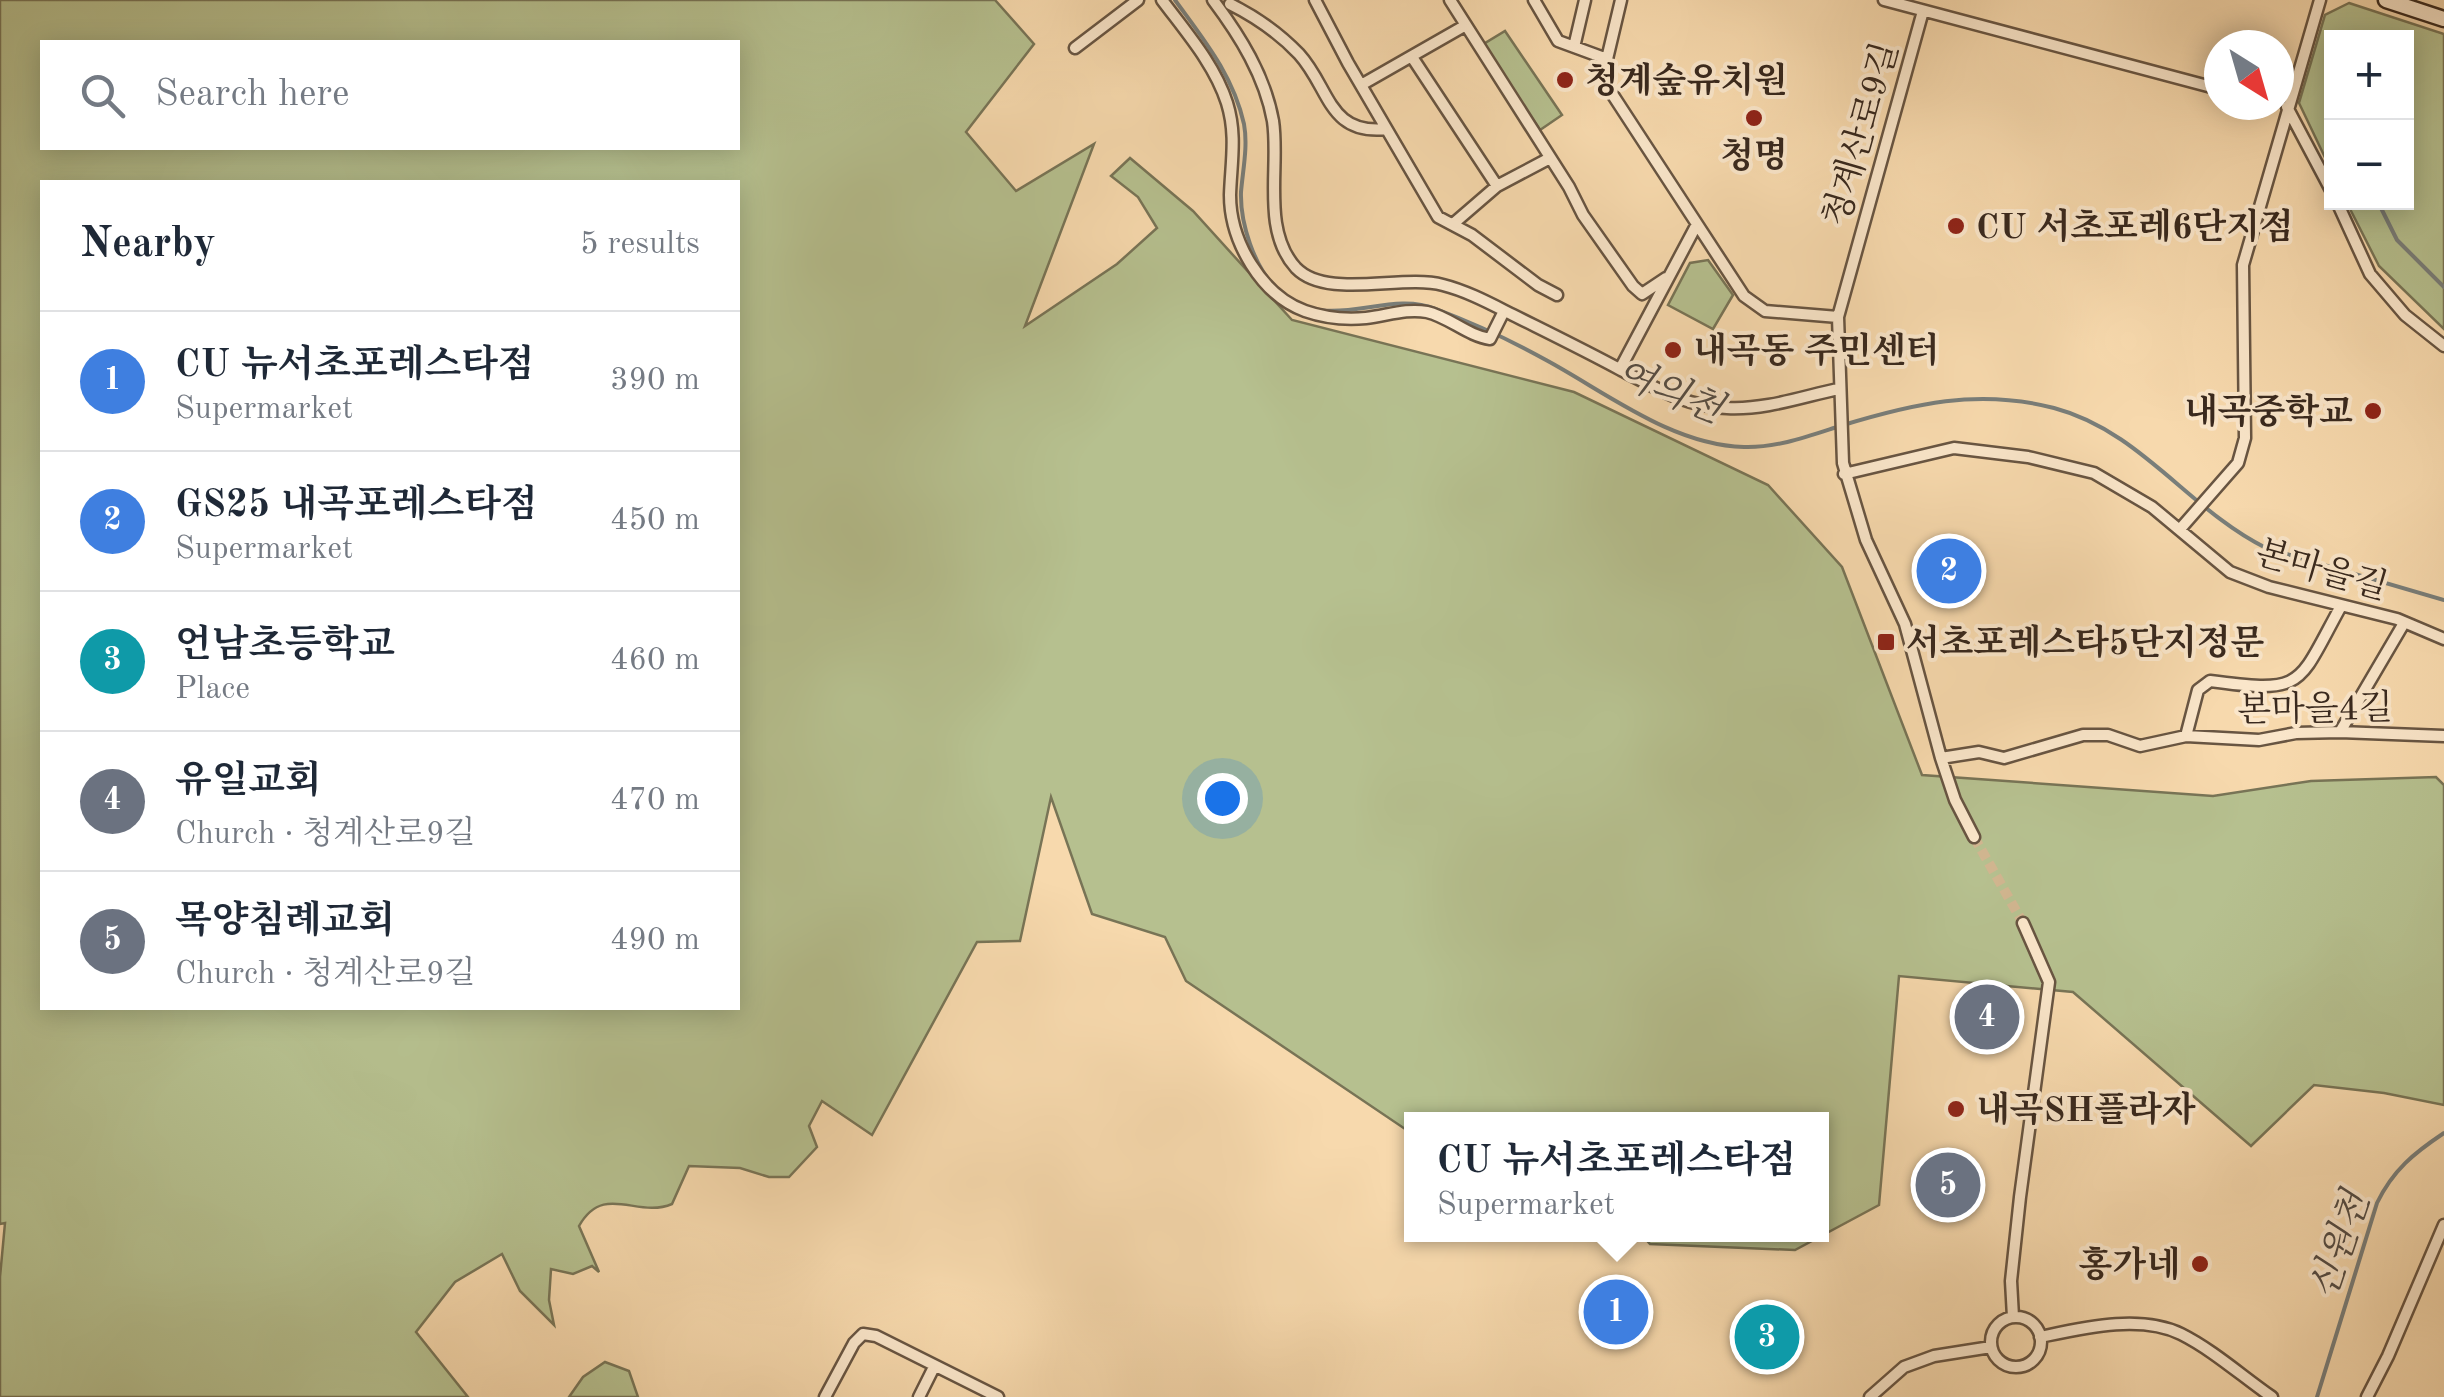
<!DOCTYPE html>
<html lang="en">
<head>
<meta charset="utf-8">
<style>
  body { margin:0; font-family:"Old Standard TT","Noto Serif KR",serif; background:#f6f6f7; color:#1f2937 }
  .controls { position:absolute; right:30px; top:30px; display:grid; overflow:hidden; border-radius:0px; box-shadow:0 5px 25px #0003 }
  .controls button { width:90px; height:90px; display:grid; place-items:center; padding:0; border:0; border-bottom:2px solid #e0e1e3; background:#fff; color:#1f2937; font:50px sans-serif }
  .compass { position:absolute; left:2204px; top:30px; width:90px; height:90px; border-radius:50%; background:#fff; box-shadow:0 5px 25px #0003; rotate:143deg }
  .you { position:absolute; left:1222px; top:798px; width:35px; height:35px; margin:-25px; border:8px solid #fff; border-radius:50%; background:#1a73e8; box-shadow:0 0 0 15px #1a73e833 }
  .badge { display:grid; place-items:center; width:65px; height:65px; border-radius:50%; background:#7c3aed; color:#fff; font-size:32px; font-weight:700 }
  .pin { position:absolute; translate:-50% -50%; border:5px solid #fff; box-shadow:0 2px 10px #0006 }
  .popup { position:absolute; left:1404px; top:1112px; width:425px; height:130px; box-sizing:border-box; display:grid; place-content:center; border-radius:0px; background:#fff; filter:drop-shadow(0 2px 8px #0005); font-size:32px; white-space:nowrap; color:#747a83 }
  .popup b { font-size:38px; color:#1f2937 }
  .popup::after { content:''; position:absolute; left:50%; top:100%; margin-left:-20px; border:20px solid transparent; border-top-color:#fff }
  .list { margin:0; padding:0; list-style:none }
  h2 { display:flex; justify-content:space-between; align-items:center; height:130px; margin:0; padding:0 40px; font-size:42px }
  h2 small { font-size:32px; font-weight:400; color:#747a83 }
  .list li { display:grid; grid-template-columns:65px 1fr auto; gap:30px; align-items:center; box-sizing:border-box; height:140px; padding:0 40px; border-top:2px solid #e0e1e3 }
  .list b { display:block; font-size:38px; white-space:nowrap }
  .list p { margin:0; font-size:32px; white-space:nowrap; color:#747a83 }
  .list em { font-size:32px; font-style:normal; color:#747a83 }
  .icon { flex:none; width:55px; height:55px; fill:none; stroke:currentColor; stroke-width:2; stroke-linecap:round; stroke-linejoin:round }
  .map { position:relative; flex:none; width:2444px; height:1397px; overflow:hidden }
  .search { position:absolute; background:#fff; box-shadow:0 5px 25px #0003; left:40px; top:40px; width:700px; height:110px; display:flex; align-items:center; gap:25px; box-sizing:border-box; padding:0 35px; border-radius:0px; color:#747a83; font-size:38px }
  .panel { position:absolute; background:#fff; box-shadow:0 5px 25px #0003; left:40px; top:180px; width:700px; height:830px; border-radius:0px }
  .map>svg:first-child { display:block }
  .green { fill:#b6c08f; stroke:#787456; stroke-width:2.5; fill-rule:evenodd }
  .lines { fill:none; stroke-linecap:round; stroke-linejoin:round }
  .stream { stroke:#797e7a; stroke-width:4 }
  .street-tunnel { stroke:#d1b690; stroke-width:10; stroke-dasharray:10 5; stroke-linecap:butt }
  .street-casing { stroke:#685542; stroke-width:15 }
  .secondary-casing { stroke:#39291e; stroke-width:19 }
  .street { stroke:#fae6ca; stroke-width:10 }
  .secondary { stroke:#fae6ca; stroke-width:14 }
  .poi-dot { fill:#8f2418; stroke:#fae6ca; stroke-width:4 }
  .labels { text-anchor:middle; stroke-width:8; stroke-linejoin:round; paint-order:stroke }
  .poi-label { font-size:35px; font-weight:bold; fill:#39291e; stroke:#fae6ca; text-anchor:start }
  .street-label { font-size:35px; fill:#39291e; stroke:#fae6ca }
  .water-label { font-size:38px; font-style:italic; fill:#544c44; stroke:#fae6ca }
</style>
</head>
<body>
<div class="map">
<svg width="2444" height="1397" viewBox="0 0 2444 1397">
  <rect width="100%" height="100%" fill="#f7d9ad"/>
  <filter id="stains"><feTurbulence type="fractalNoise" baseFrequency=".002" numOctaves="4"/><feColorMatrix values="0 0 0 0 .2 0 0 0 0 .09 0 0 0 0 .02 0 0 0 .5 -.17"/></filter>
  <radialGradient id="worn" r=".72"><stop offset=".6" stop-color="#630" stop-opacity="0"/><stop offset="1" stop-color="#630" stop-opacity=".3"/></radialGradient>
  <path class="green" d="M0 0H995L1034 44 966 132 1016 191 1094 144 1025 326 1117 264 1157 228 1138 197 1111 176 1130 158 1193 211 1292 320 1574 392 1768 485 1842 567 1922 775 2213 796 2311 781 2436 777 2444 785V1105L2384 1093 2314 1085 2251 1146 2073 992 1899 976 1879 1205 1795 1250 1650 1244 1642 1235 1821 1234V1120H1411V1133L1186 981 1165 937 1092 914 1051 797 1020 941 977 942 872 1135 822 1101 809 1126 817 1147 789 1177H769L740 1168 689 1166 672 1204C637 1219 604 1182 579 1226L599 1272 592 1266 573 1274 551 1269 549 1300 554 1325 520 1291 502 1254 455 1282 416 1332 468 1397H0V1277L5 1223 0 1224ZM42 42H738V148H42ZM42 182H738V1008H42Z
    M2349 3 2444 34V329L2379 266 2347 203 2406 202V38H2332L2331 170 2299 103 2325 15Z
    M1505 31 1562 115 1540 130 1482 45Z
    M1708 260 1733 295 1713 329 1668 305 1690 263Z
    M605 1362 629 1371 638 1397H569L583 1377Z"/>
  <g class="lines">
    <path class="stream" d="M1175 0C1204 40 1233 75 1244 124 1248 146 1243 169 1241 192 1240 223 1254 267 1277 289 1329 337 1383 288 1436 309 1473 323 1512 341 1546 360 1607 393 1672 445 1744 447 1777 448 1809 436 1840 426 1912 404 1978 388 2054 408 2141 431 2189 510 2266 548L2444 600
      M2357 38 2358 36
      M2378 202 2397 240 2444 287
      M2317 1397 2377 1203C2393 1170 2414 1153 2444 1133"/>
    <path class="street-tunnel" d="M1974 837 2023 923"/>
    <g class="street-casing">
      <path id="street" d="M1162 0C1186 32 1215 65 1227 103 1237 135 1231 163 1230 195 1230 241 1261 295 1305 311 1325 318 1345 320 1366 318 1386 316 1406 308 1427 312 1449 317 1468 336 1490 339L1504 311
        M1213 0C1240 36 1265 76 1273 121 1280 167 1261 230 1296 268 1327 300 1402 274 1443 285 1467 291 1491 304 1513 315 1549 333 1586 351 1621 370 1656 388 1686 407 1727 408 1765 410 1801 397 1838 389
        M1315 0 1348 63 1438 217 1472 235 1538 285 1557 295
        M1450 0 1569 187 1583 215 1633 286 1642 294 1666 278
        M1534 0 1558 41 1607 59
        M1884 0 2219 89
        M1230 4C1256 17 1279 33 1299 54 1330 88 1328 135 1386 129
        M1923 11 1838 317 1843 463 1866 540 1905 624 1941 758 1955 800 1974 837
        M1574 47 1585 0
        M1075 48 1138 0
        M1412 57 1497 186
        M1361 85 1466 25
        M2287 107 2332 192
        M2337 202 2370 274 2405 315 2444 346
        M1453 224 1497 186 1550 158
        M1697 224 1744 296 1765 311 1838 317
        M1620 369 1697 224 1605 83 1607 59 1621 0
        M1844 474 1954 448 2028 457 2094 473 2152 507 2230 572 2269 587 2397 619 2444 639
        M2181 528 2238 463 2245 438 2243 265 2320 0
        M2340 732 2404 623
        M2186 736 2198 690 2210 681C2306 694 2297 686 2341 606
        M1941 758 1979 752 2004 758 2083 735H2108L2140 746 2186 736 2259 740 2296 733 2340 732 2444 736
        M1991 1342a25 25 0 1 1 50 0a25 25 0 1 1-50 0Z
        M2013 1317 2011 1281 2020 1197 2049 982 2023 923
        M2040 1337C2083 1328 2140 1314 2181 1334 2213 1350 2243 1377 2272 1397
        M825 1397 854 1343 863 1334 876 1336 998 1397
        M919 1397 934 1367
        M1870 1397 1904 1367 1934 1356 1991 1347
        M2367 1397 2388 1356 2444 1225"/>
    </g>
    <g class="secondary-casing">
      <path id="secondary" d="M2386 0 2444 19"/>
    </g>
    <use href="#street" class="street"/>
    <use href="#secondary" class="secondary"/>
  </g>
  <g class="poi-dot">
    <circle cx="1565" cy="80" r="10"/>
    <circle cx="1754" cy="118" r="10"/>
    <circle cx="1956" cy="226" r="10"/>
    <circle cx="1673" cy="350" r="10"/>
    <circle cx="2373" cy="411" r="10"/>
    <rect x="1876" y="632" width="20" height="20" rx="5"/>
    <circle cx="1956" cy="1109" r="10"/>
    <circle cx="2200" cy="1264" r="10"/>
  </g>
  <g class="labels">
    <g class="poi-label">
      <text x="1585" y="92">청계숲유치원</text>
      <text x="1754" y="167" text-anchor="middle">청명</text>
      <text x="1976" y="238">CU 서초포레6단지점</text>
      <text x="1693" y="362">내곡동 주민센터</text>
      <text x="2353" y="423" text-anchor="end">내곡중학교</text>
      <text x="1906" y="654">서초포레스타5단지정문</text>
      <text x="1976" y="1121">내곡SH플라자</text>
      <text x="2180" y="1276" text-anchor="end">홍가네</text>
    </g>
    <g class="street-label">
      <text transform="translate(1860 134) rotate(-74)" y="12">청계산로9길</text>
      <text transform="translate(2322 569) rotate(16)" y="12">본마을길</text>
      <text transform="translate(2315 708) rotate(-1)" y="12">본마을4길</text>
    </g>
    <g class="water-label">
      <text transform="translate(1670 390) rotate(22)" y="13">여의천</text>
      <text transform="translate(2339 1245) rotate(-71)" y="13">신원천</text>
    </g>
  </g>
  <rect width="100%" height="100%" filter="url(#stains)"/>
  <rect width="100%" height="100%" fill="url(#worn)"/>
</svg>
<div class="controls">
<button>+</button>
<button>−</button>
</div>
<svg class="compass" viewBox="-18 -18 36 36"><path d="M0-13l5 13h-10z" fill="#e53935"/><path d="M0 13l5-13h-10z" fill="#747a83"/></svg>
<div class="you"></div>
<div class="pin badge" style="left:1616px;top:1312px;background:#3f7fe0">1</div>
<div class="popup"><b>CU 뉴서초포레스타점</b>Supermarket</div>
<div class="pin badge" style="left:1949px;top:571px;background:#3f7fe0">2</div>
<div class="pin badge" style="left:1767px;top:1337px;background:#0f9aa8">3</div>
<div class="pin badge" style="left:1987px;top:1017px;background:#6b7280">4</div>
<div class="pin badge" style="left:1948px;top:1185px;background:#6b7280">5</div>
<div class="search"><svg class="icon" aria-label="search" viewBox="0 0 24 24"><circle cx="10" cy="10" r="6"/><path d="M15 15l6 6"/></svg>Search here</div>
<section class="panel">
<h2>Nearby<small>5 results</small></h2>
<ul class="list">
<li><span class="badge" style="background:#3f7fe0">1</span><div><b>CU 뉴서초포레스타점</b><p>Supermarket</p></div><em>390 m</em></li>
<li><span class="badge" style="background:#3f7fe0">2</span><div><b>GS25 내곡포레스타점</b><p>Supermarket</p></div><em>450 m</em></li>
<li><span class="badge" style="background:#0f9aa8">3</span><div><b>언남초등학교</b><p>Place</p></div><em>460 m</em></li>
<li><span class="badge" style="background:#6b7280">4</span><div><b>유일교회</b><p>Church · 청계산로9길</p></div><em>470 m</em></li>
<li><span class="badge" style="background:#6b7280">5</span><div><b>목양침례교회</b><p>Church · 청계산로9길</p></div><em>490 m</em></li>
</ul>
</section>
</div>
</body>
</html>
